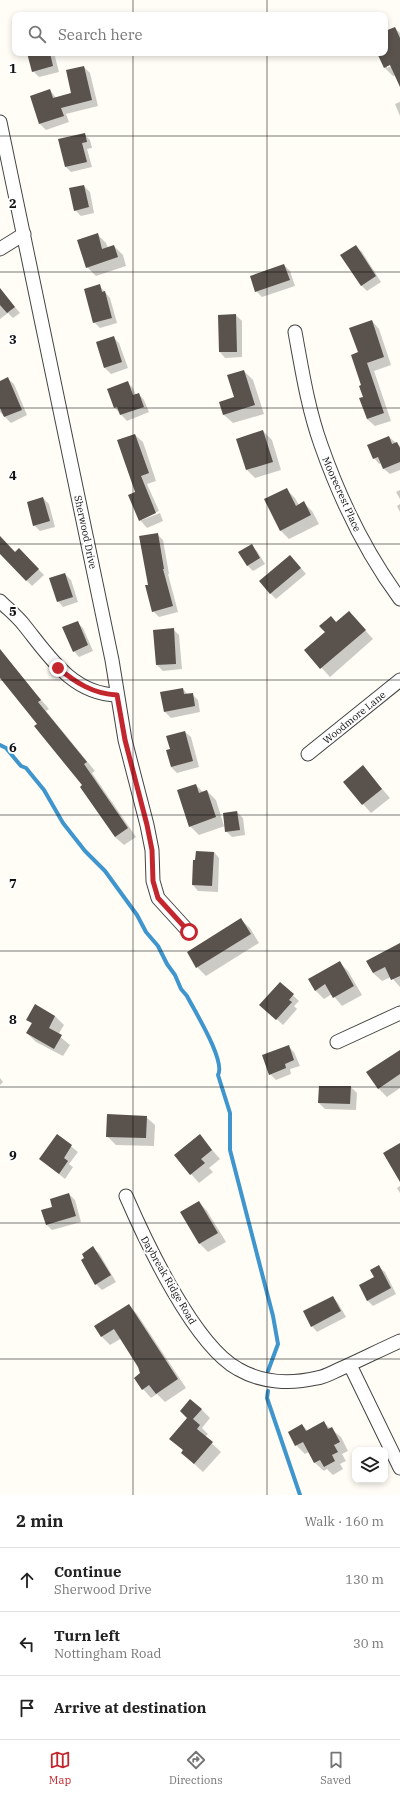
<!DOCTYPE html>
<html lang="en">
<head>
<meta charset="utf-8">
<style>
  body { margin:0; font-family:"IBM Plex Serif",serif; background:#f6f6f6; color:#222 }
  .controls { position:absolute; right:12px; bottom:12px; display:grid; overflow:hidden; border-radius:8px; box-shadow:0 2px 6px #0003 }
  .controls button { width:36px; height:36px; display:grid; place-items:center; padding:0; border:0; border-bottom:1px solid #e0e0e0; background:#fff; color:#222; font:20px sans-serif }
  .stop { position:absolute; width:12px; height:12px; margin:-9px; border:3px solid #c4262e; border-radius:50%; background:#fff }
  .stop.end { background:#c4262e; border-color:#fff; box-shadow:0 1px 4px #0008 }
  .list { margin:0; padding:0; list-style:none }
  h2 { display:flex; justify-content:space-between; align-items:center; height:52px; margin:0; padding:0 16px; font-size:17px }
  h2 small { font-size:13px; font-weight:400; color:#767676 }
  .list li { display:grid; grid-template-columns:26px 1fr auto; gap:12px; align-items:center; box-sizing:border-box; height:64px; padding:0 16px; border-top:1px solid #e0e0e0 }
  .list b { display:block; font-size:15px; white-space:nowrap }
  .list p { margin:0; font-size:13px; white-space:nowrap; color:#767676 }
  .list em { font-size:13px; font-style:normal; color:#767676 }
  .icon { flex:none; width:22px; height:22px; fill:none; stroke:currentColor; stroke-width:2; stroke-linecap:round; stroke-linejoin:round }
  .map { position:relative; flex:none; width:400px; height:1495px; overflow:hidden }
  .search { position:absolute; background:#fff; box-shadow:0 2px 6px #0003; left:12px; right:12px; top:12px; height:44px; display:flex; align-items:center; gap:10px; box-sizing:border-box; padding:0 14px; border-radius:8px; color:#767676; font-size:15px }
  .sheet { height:244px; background:#fff }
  nav { display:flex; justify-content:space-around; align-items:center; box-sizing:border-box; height:56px; border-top:1px solid #e0e0e0; background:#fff; font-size:11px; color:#767676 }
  nav a { display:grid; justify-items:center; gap:2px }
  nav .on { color:#c4262e }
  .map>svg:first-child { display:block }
  .shadow { fill:#0003; fill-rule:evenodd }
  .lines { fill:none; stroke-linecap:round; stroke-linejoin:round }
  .stream { stroke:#3f96cf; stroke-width:4 }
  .building { fill:#5a524d }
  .street-casing { stroke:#444; stroke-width:15 }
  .street { stroke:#fff; stroke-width:13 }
  .route { stroke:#c4262e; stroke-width:5 }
  .grid { fill:none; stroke:#111; stroke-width:1; stroke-opacity:0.55 }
  .labels { text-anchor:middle; stroke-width:4; stroke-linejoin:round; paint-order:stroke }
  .street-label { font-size:10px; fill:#111; stroke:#fff }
  .grid-label { font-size:13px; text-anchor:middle; font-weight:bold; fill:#111; stroke:#fff; stroke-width:4; stroke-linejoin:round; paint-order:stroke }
</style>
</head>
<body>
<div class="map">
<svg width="400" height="1495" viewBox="0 0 400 1495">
  <rect width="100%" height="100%" fill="#fffdf5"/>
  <path class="shadow" d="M395 28 400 33V79L396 75 393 76 384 67 381 58 375 53H385V32ZM395 64 387 68V65Z
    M28 53H54L59 72 39 77 33 71Z
    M84 67 90 73 98 106 66 114 69 122 46 130 40 124 50 90 56 98 72 94Z
    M400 102V116L395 104Z
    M84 134 90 140 92 148 87 149 92 167 71 172 66 167Z
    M84 186 90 192 94 213 81 216 75 210Z
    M97 234 106 243 108 248 114 246 123 255 126 266 96 276 87 267Z
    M356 246 362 252 381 282 367 291 362 286Z
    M284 265 290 271 295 286 262 297 256 291Z
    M99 285 110 298 117 323 100 328 94 322Z
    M0 289 20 313 13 318 8 313 0 319Z
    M236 315 242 321V357L225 358 220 352Z
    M372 321 379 329 391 365 374 371 391 421 375 426 367 419 359 353Z
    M114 338 119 343 128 368 111 374 105 368Z
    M244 371 253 380 264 414 233 423 224 415 220 403 235 398Z
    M8 379 14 384 27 415 11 423 0 412V382Z
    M127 382 133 388 136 395 139 394 144 400 149 412 127 421 115 408Z
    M263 431 272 440 281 470 255 478 247 470Z
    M135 435 143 442 156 481 147 484 159 511 142 518V520L160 513 163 521 147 528 140 520 136 492Z
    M389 437 400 446V470L390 474 384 469 382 463 379 464 374 458Z
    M286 489 295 498 299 505 304 503 312 511 319 524 289 539 280 530Z
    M400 490V499L396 492Z
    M43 498 49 504 55 527 40 531 34 525Z
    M400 504V512L397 506Z
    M157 534 163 540 169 574H168L178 612 159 617 153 611 149 585Z
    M0 537 15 553 19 550 44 575 32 586 0 553Z
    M251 546 257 551 265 564 253 571 247 565Z
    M296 562 306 574 276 599 270 593Z
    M65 574 71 580 78 602 63 607 58 601Z
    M357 621 373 639 330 677 305 650 336 623Z
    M77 622 83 628 93 651 79 657 74 651Z
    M173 629 179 635 182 669 163 671 157 665Z
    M3 655 49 709 46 711 95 771 92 773 136 837 124 845 115 837 81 787 84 786 38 724 0 676V657Z
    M183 689 188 695 192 694 198 700 200 712 171 718 165 712Z
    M185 732 191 737 199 767 177 773 171 767V750Z
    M363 767 390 798 371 813 363 804Z
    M196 785 203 792 207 791 216 800 224 826 237 812 243 818 245 835 232 837 226 831 225 826 199 835 190 826Z
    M214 852 219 858 218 892 198 891 193 885Z
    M241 920 250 928 259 943 206 976 197 967Z
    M400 947V987L391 977 382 981 373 973Z
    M339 962 348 971 362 995 342 1006 332 994 324 999 315 990Z
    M280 983 299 1001 294 1006 297 1009 283 1025 267 1010Z
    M35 1006 55 1016 64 1025 58 1035 70 1045 63 1056 36 1042 27 1033 32 1024 28 1020Z
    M288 1046 294 1052 300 1066 290 1069 291 1074 276 1080 270 1074Z
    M400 1051V1088L387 1097 378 1088Z
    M0 1078 3 1082 0 1085Z
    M320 1087H351L357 1093 356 1110 325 1109 319 1103Z
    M146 1117 155 1125 154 1146 116 1145 107 1136Z
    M57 1135 78 1152 69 1164 73 1167 65 1179 40 1159Z
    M200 1136 220 1159 209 1168 213 1172 199 1183 191 1174Z
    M400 1186V1193L397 1188Z
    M69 1194 75 1200 81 1222 52 1230 46 1224Z
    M199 1202 207 1211 226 1242 208 1252 200 1244 181 1212Z
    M93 1248 99 1253 116 1282 102 1290 96 1284Z
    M379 1267 385 1272 396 1294 373 1306 367 1300Z
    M333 1297 338 1303 346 1317 317 1332 312 1326Z
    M129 1305 137 1314 186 1388 165 1402 157 1394 151 1398 143 1389 142 1374 139 1366 122 1338 110 1345 102 1337 95 1326Z
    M201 1409 210 1418 202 1428 208 1434 205 1437 221 1452 203 1472 191 1461 184 1451 171 1439Z
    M324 1423 341 1437 348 1451 342 1454 346 1461 340 1464 343 1469 333 1475 327 1469 324 1471 315 1463 309 1452 305 1454 296 1445 302 1425 308 1431Z"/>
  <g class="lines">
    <path class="stream" d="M0 745 6 748 21 766 26 768 44 790 63 823 85 851 105 871 137 915 146 932 158 946 167 964 175 975 181 989 187 996C194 1010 226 1061 218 1075L230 1113V1150L273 1316 278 1344 268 1371
      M268 1391 267 1398 300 1495"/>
  </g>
  <path class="building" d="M395 27 400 38V87L390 65 384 68 377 53H385V31Z
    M27 53H50L53 66 32 72Z
    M84 66 92 100 61 108 64 116 39 124 30 96 50 89 53 98 71 93 66 70Z
    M85 133 87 142 82 143 87 162 65 167 58 139Z
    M84 185 89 207 74 211 69 188Z
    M98 233 102 249 114 245 118 257 86 268 77 240Z
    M356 245 376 276 361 286 340 255Z
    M284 264 290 280 255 292 250 276Z
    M100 284 102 292 105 291 112 318 93 323 84 289Z
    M0 288 15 307 7 313 0 305Z
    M236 314 237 352H219L218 315Z
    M372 320 384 357 367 363 384 413 367 419 359 398 363 397 359 386 361 385 351 355 358 352 349 328Z
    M114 336 122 362 104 368 96 342Z
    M244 370 255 405 223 415 219 402 234 397 227 375Z
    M8 377 22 410 4 417 0 408V381Z
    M128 381 133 395 139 393 144 407 120 415 117 407 114 408 107 389Z
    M263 430 273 462 246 470 236 439Z
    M135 434 149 473 141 476 156 513 139 521 128 495 135 492 117 440Z
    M389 436 392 444 397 442 400 448V462L383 469 378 457 373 459 367 445Z
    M287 488 296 506 304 501 311 515 280 531 264 499Z
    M43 497 50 521 33 526 27 502Z
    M158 533 164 569H163L173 606 152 612 145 585H148L139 536Z
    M0 536 15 552 19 548 39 569 26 581 0 554Z
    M252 544 260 558 247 566 238 552Z
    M290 555 301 568 270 594 259 581Z
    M65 573 73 597 57 602 49 578Z
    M349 611 366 630 320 669 304 650 325 632 319 626 331 616 336 622Z
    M78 621 88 645 73 652 62 627Z
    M174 628 176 664 156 665 153 630Z
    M0 649 41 700 38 702 87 762 84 764 128 828 115 837 80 787 82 785 34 726 37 724 0 678Z
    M183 688 184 694 193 693 195 706 164 712 160 692Z
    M185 731 193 761 171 767 166 750 170 749 166 736Z
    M363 765 382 789 362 805 343 782Z
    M196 784 199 793 207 790 216 817 189 827 177 790Z
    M237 811 240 830 225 832 223 813Z
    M196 851 214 852 212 886 192 885 193 860H195Z
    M241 918 251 934 196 968 187 952Z
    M400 943V976L391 980 385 967 373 973 366 961Z
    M340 961 354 986 333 998 325 984 315 991 308 979Z
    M280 982 294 994 289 1000 292 1002 276 1020 259 1005Z
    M35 1004 55 1016 49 1028 62 1035 54 1049 26 1033 32 1023 26 1020Z
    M289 1045 294 1060 285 1064 286 1068 269 1075 262 1055Z
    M400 1050V1074L378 1089 366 1072Z
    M319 1086H351L350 1104 318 1103Z
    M107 1114 147 1116 146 1138 106 1137Z
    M57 1134 72 1145 64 1158 68 1161 59 1174 39 1159Z
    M200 1134 212 1150 201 1159 205 1163 190 1175 174 1155Z
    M400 1143V1182L383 1153Z
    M69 1193 76 1216 46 1225 41 1210 52 1207 50 1199Z
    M199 1201 218 1233 199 1244 180 1212Z
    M93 1246 111 1275 95 1285 81 1260 84 1258 82 1254Z
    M379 1265 391 1288 367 1301 359 1285 374 1277 370 1270Z
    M333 1296 341 1311 311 1327 303 1311Z
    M129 1304 178 1379 156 1394 149 1385 142 1390 134 1378 140 1373 138 1367 114 1329 101 1337 94 1326Z
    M190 1399 202 1409 193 1419 200 1425 197 1429 213 1442 194 1464 181 1453 183 1450 169 1439 187 1418 180 1411Z
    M324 1421 328 1429 332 1427 340 1442 334 1445 338 1452 332 1455 335 1461 324 1467 320 1460 314 1463 303 1442 295 1446 288 1432 302 1424 306 1431Z"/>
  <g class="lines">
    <g class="street-casing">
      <path id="street" d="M0 122 112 660 125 740 147 825 152 850 153 881 158 898 189 932
        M0 249 24 234
        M295 332C302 370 308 409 321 445 340 499 366 553 400 599
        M0 601C8 609 17 616 24 625 49 656 72 694 117 695
        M308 754 400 680
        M337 1042 400 1013
        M126 1196C146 1242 194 1345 238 1369 262 1383 291 1384 317 1378 325 1377 333 1372 340 1369 360 1360 380 1350 400 1341
        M350 1365 400 1468"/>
    </g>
    <use href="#street" class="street"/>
  </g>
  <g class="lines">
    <path class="route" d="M58 668C75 682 93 694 117 695L125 740 147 825 152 850 153 881 158 898 189 932"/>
  </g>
  <path class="grid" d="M133 0V15M267 0V15M133 53V1495M267 53V1495M0 136H400M0 272H400M0 408H400M0 544H400M0 680H400M0 815H400M0 951H400M0 1087H400M0 1223H400M0 1359H400"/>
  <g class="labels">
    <g class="street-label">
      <text transform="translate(342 494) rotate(66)" y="4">Moorecrest Place</text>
      <text transform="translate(86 532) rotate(78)" y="4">Sherwood Drive</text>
      <text transform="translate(354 717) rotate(-39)" y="4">Woodmore Lane</text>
      <text transform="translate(169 1280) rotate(60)" y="4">Daybreak Ridge Road</text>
    </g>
  </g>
  <g class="grid-label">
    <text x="13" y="73">1</text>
    <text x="13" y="208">2</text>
    <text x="13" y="344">3</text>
    <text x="13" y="480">4</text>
    <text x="13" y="616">5</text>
    <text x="13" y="752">6</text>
    <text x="13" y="888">7</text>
    <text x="13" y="1024">8</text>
    <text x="13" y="1160">9</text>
  </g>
</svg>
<div class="controls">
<button><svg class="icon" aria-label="layers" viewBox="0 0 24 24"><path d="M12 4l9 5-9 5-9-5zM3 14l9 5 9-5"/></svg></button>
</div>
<div class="stop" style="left:189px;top:932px"></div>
<div class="stop end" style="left:58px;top:668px"></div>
<div class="search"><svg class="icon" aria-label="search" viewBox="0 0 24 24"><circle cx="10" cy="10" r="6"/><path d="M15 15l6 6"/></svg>Search here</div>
</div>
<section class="sheet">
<h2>2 min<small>Walk · 160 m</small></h2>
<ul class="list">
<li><svg class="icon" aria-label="ahead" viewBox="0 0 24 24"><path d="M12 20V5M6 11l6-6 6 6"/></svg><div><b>Continue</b><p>Sherwood Drive</p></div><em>130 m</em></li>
<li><svg class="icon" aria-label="left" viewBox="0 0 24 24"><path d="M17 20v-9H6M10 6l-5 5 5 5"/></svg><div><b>Turn left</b><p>Nottingham Road</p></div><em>30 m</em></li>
<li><svg class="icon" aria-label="arrive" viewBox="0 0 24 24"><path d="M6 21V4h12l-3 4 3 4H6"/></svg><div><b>Arrive at destination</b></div></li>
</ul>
</section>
<nav>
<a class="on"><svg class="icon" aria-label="map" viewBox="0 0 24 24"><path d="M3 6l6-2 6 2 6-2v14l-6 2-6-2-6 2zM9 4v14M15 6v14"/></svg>Map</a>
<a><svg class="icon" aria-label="directions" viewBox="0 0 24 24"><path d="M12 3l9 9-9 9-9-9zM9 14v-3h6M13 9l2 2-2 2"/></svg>Directions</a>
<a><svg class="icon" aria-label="saved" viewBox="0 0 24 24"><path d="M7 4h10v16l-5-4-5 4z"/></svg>Saved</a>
</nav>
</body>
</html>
